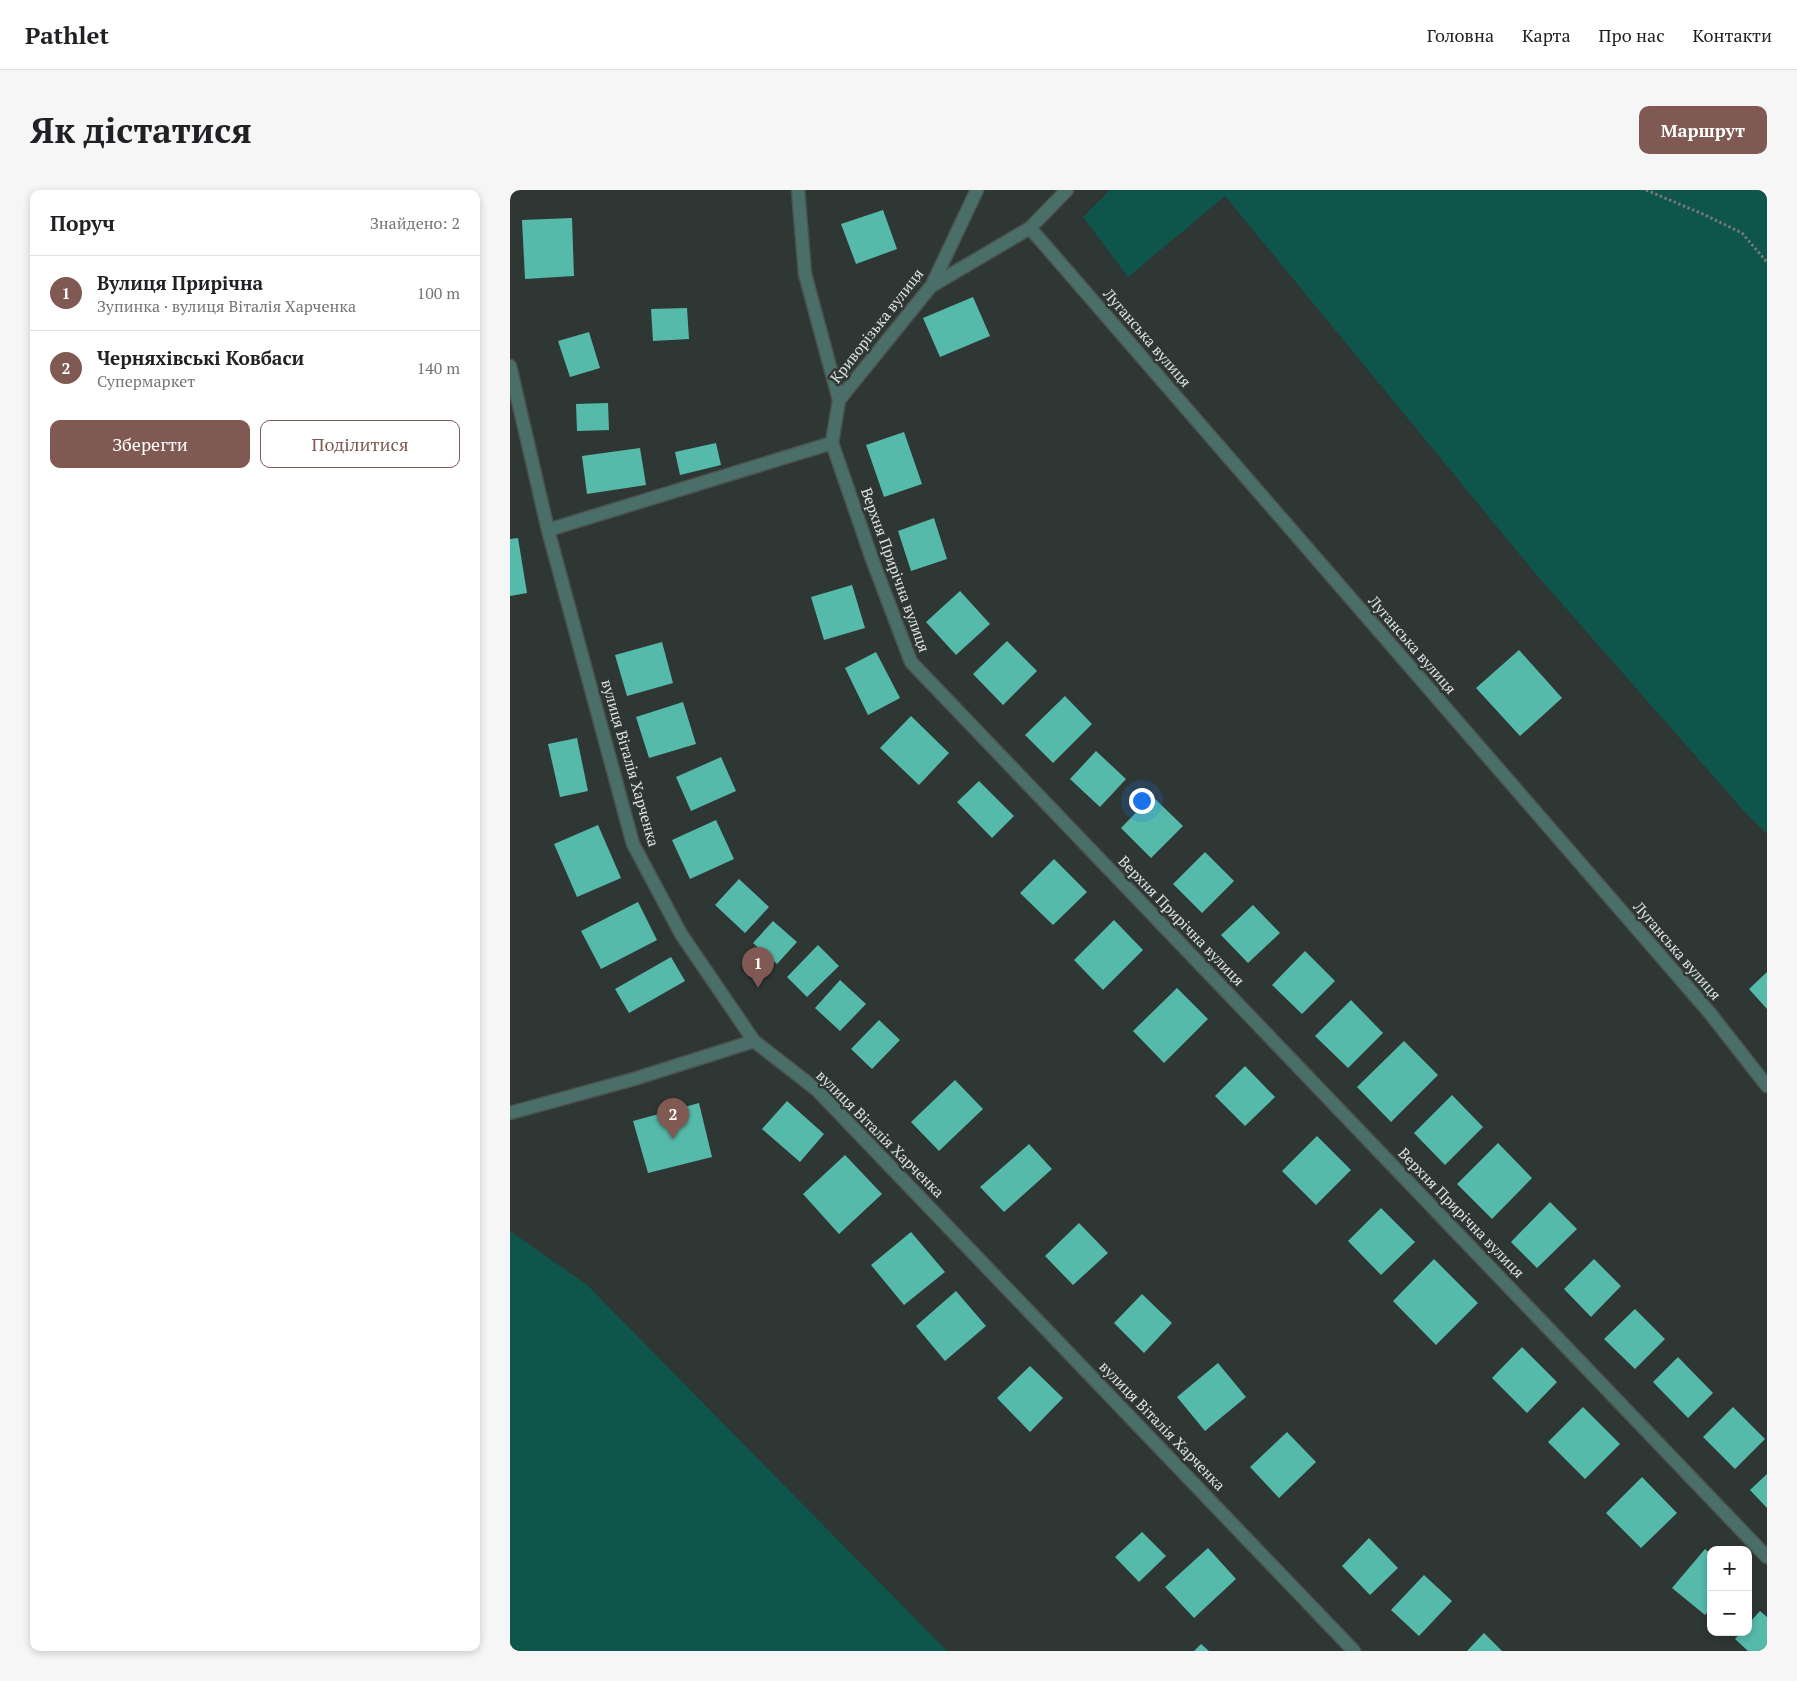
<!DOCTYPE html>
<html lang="uk">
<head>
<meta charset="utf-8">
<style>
  body { margin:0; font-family:"PT Serif",serif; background:#f6f6f6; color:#202124 }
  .controls { position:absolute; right:15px; bottom:15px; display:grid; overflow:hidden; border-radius:10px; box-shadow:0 2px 8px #0003 }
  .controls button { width:45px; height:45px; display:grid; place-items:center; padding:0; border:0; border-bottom:1px solid #e0e0e0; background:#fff; color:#202124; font:25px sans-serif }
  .you { position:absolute; left:631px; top:610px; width:18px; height:18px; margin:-12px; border:4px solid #fff; border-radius:50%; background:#1a73e8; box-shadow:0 0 0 8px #1a73e833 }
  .badge { display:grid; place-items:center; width:32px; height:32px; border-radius:50%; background:#7f5952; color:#fff; font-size:16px; font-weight:700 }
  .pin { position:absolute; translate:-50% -41px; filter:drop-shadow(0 1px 2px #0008) }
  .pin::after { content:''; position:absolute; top:26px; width:18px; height:15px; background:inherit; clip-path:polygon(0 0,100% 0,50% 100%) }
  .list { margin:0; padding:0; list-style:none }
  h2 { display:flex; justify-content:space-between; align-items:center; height:65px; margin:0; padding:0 20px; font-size:21px }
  h2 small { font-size:16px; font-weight:400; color:#757577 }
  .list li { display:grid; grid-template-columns:32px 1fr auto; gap:15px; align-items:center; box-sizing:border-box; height:75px; padding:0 20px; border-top:1px solid #e0e0e0 }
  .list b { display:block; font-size:19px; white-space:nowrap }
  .list p { margin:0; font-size:16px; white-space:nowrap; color:#757577 }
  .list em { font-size:16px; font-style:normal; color:#757577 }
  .actions { display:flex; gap:10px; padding:15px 20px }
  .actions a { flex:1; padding:11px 0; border:1px solid #7f5952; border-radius:10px; text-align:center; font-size:18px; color:#7f5952 }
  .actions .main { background:#7f5952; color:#fff }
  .map { position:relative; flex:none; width:1257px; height:1461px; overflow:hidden; border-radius:10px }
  header { display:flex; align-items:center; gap:30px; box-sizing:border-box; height:70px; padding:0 25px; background:#fff; border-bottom:1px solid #e0e0e0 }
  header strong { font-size:24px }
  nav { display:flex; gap:28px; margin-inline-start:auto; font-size:18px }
  .intro { display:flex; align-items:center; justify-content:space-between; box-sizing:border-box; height:120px; padding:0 30px }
  h1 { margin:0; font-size:35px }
  .button { padding:12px 22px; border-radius:10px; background:#7f5952; color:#fff; font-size:18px; font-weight:700 }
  main { display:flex; gap:30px; padding:0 30px }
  aside { flex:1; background:#fff; border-radius:10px; box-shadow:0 2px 8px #0003 }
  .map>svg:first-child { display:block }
  .green { fill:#0e554c }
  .building { fill:#56baab }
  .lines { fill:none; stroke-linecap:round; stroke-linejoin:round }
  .minor-casing { stroke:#4b5351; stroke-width:15 }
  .path { stroke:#737978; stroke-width:3; stroke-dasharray:2.5 2.5; stroke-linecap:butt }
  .minor { stroke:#4a6f68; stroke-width:12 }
  .labels { text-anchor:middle; stroke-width:5; stroke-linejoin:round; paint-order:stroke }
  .street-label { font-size:15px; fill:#dee3e2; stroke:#2f3735 }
</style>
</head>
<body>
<header>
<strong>Pathlet</strong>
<nav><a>Головна</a><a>Карта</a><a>Про нас</a><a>Контакти</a></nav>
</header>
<div class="intro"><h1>Як дістатися</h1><a class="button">Маршрут</a></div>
<main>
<aside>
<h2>Поруч<small>Знайдено: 2</small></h2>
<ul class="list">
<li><span class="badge">1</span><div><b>Вулиця Прирічна</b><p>Зупинка · вулиця Віталія Харченка</p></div><em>100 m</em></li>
<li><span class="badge">2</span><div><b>Черняхівські Ковбаси</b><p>Супермаркет</p></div><em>140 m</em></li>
</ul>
<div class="actions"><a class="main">Зберегти</a><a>Поділитися</a></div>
</aside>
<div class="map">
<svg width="1257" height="1461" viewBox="0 0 1257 1461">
  <rect width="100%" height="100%" fill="#2f3735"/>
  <path class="green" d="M600 0H1257V644L1233 620 1025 383 715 6 618 87 573 27Z
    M0 1041 77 1095 437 1461H0Z"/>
  <path class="building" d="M373 20 387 59 346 74 331 34Z
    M62 28 64 86 15 89 12 30Z
    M463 107 480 146 430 167 413 128Z
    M177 118 179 149 143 151 141 119Z
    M79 142 90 178 60 187 48 151Z
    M98 213 99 240 67 241 66 214Z
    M394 242 412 294 374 307 356 255Z
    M206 253 211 275 170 285 165 262Z
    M130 258 136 295 77 304 72 266Z
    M424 328 437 369 401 381 388 341Z
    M8 348 17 403 0 406V349Z
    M342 395 355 438 314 450 301 407Z
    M450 401 480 434 446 465 416 432Z
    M497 451 527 481 493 515 463 484Z
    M152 452 163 493 117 506 105 465Z
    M1009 460 1052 508 1010 546 966 498Z
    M366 462 390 508 358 525 335 478Z
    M555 506 582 534 543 573 515 545Z
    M173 512 186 554 139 568 126 527Z
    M401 526 439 563 409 595 370 558Z
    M67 548 78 601 50 607 38 554Z
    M586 561 616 589 590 617 560 589Z
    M211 567 226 601 181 621 166 587Z
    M469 591 504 626 482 648 447 612Z
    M642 606 673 636 641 668 611 638Z
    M206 630 224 669 180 689 162 650Z
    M88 635 111 688 67 707 44 654Z
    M695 662 724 691 692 723 663 694Z
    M544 669 577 702 543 735 510 703Z
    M229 689 259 717 235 743 205 715Z
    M128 712 147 750 91 779 71 741Z
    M743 715 770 743 738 773 711 745Z
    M604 730 633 760 593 800 564 770Z
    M263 731 287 752 267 774 243 753Z
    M308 755 329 776 297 807 277 787Z
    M795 761 825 791 792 824 762 795Z
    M161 767 175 791 119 823 105 799Z
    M1257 782V819L1239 799Z
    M330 790 356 814 330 841 305 818Z
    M667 798 698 829 654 873 623 841Z
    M841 810 873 843 838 878 805 846Z
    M369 830 390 850 362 879 341 859Z
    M894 851 928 885 881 932 847 897Z
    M735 876 765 907 735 936 705 906Z
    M445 890 473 919 429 961 401 932Z
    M942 905 973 937 935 975 904 943Z
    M277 911 314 944 290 972 252 939Z
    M189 913 202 967 138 983 123 931Z
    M807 946 841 980 806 1015 772 981Z
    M988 953 1022 988 982 1029 947 994Z
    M519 954 542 979 494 1022 470 997Z
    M335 965 372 1004 329 1044 293 1004Z
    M1040 1012 1067 1039 1027 1078 1001 1052Z
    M871 1018 905 1052 871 1085 838 1051Z
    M569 1033 598 1063 563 1095 535 1066Z
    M401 1042 435 1082 394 1115 361 1075Z
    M924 1069 968 1113 926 1155 883 1111Z
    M1084 1069 1111 1096 1081 1127 1054 1099Z
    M446 1101 476 1136 435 1171 406 1136Z
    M632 1104 662 1133 634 1163 604 1133Z
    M1125 1119 1155 1149 1125 1179 1094 1149Z
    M1012 1157 1047 1192 1017 1223 982 1188Z
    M1168 1167 1203 1203 1178 1228 1143 1192Z
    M708 1173 736 1207 695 1241 667 1207Z
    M520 1176 553 1208 520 1242 487 1208Z
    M1073 1217 1110 1254 1075 1289 1038 1252Z
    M1223 1217 1255 1249 1225 1279 1193 1247Z
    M777 1242 806 1272 769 1308 740 1277Z
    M1257 1284V1318L1240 1300Z
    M1132 1287 1167 1323 1131 1358 1096 1323Z
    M632 1342 656 1366 629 1392 605 1367Z
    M859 1348 888 1378 860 1405 832 1376Z
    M698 1358 726 1389 684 1428 655 1397Z
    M1195 1359 1201 1364V1418L1195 1425 1162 1398Z
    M914 1385 942 1411 909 1446 881 1420Z
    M1250 1421 1257 1427V1461H1238L1225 1449 1231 1442H1238V1434Z
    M974 1443 992 1461H957Z
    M691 1454 699 1461H684Z"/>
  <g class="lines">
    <g class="minor-casing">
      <path id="minor" d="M288 0 295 84 329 210 322 253 362 369 401 472 1257 1367
        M520 38 1199 822 1257 896
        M423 95 520 38 557 0
        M0 176 38 340 123 654 171 744 244 851 307 900 844 1461
        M329 210 422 95 467 0
        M38 340 322 253
        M0 923 124 889 244 851"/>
    </g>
    <path class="path" d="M1136 0 1195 25 1232 43 1257 72"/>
    <use href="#minor" class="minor"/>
  </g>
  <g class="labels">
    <g class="street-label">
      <text transform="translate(367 136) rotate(-52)" y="5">Криворізька вулиця</text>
      <text transform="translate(637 148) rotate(49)" y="5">Луганська вулиця</text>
      <text transform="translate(385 380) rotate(70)" y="5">Верхня Прирічна вулиця</text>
      <text transform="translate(902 455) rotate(49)" y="5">Луганська вулиця</text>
      <text transform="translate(120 573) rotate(74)" y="5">вулиця Віталія Харченка</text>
      <text transform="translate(671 731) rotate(46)" y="5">Верхня Прирічна вулиця</text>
      <text transform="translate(1167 761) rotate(49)" y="5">Луганська вулиця</text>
      <text transform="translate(370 944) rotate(45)" y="5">вулиця Віталія Харченка</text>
      <text transform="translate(951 1023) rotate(46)" y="5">Верхня Прирічна вулиця</text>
      <text transform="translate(652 1236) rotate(46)" y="5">вулиця Віталія Харченка</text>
    </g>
  </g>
</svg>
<div class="controls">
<button>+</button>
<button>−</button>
</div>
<div class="you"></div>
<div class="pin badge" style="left:248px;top:798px">1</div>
<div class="pin badge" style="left:163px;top:949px">2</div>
</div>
</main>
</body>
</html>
